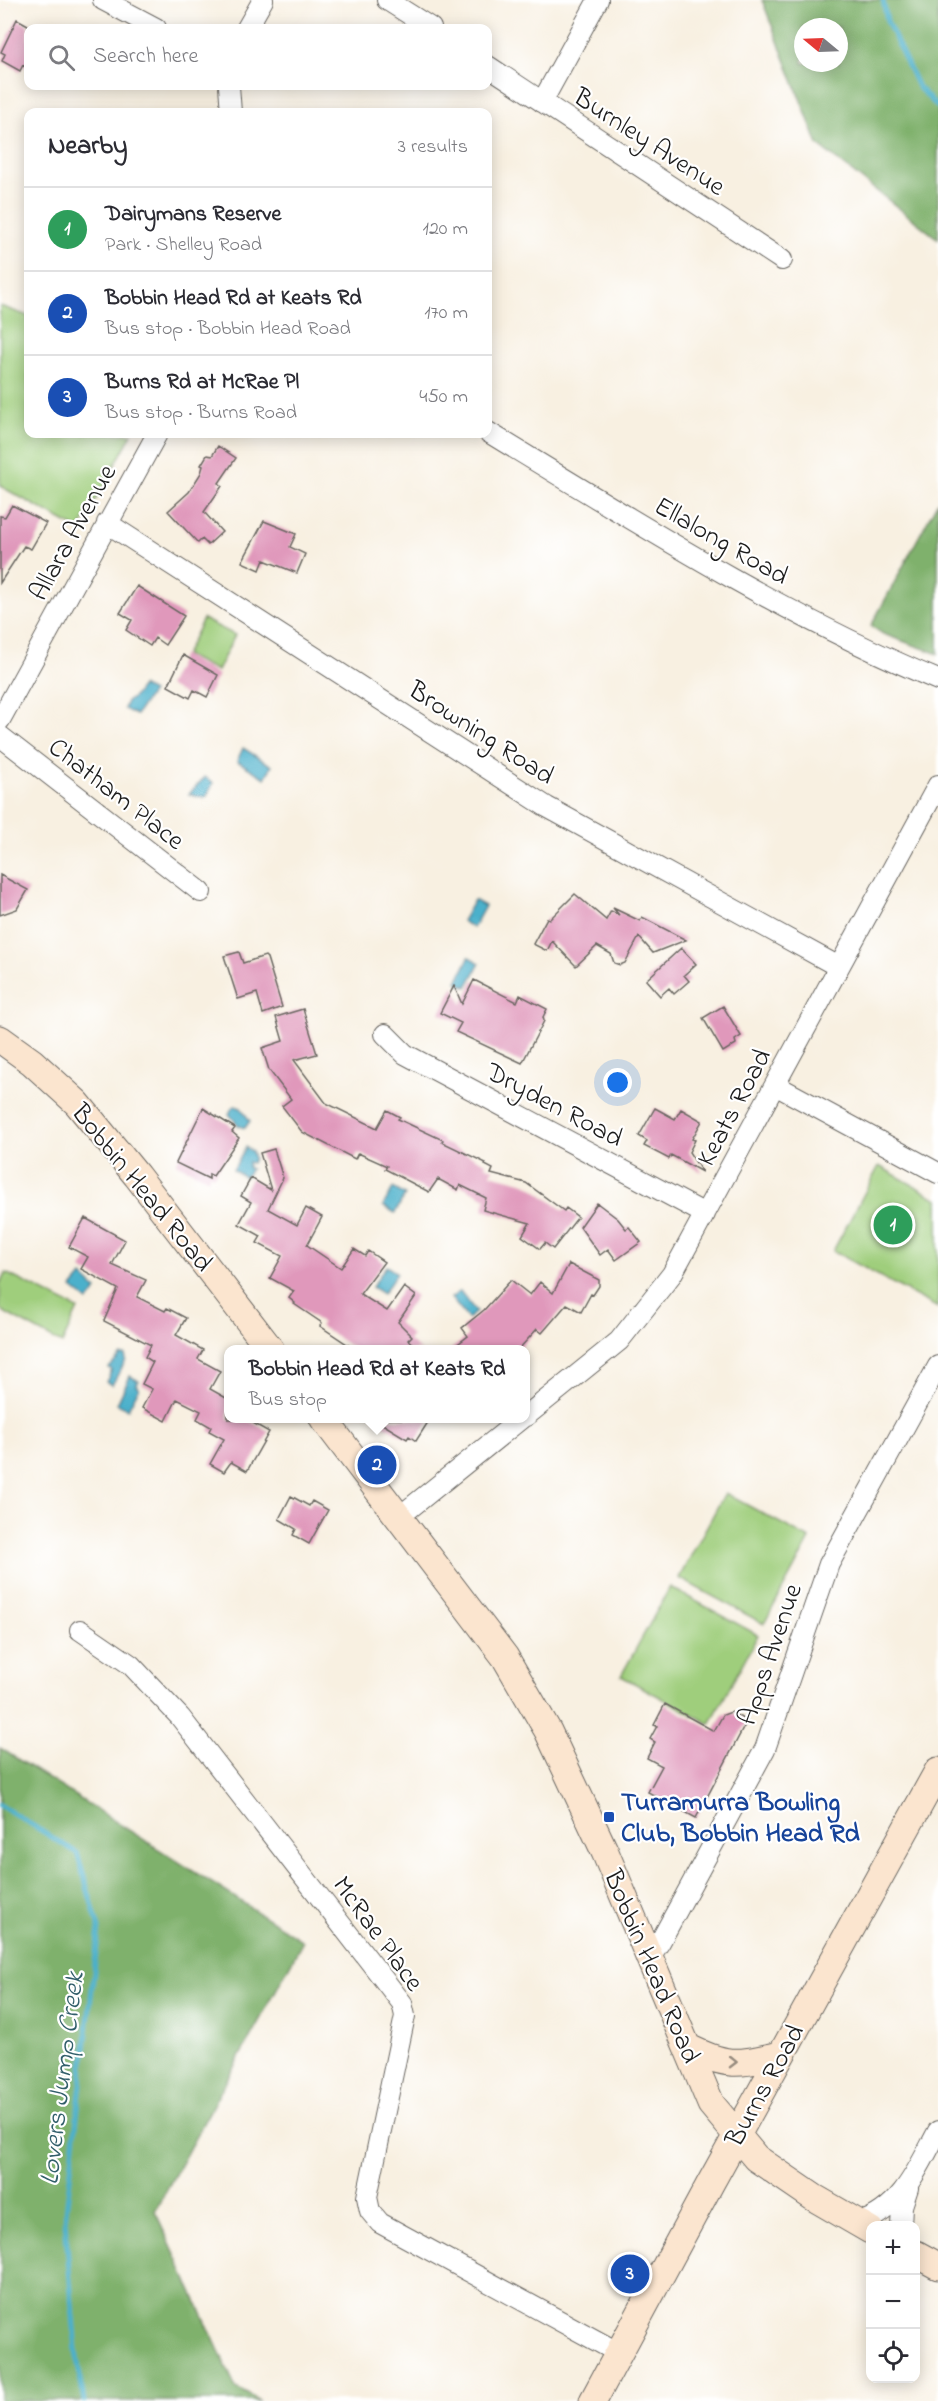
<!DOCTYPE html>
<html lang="en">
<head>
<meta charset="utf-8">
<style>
  body { margin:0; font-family:"Indie Flower",sans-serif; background:#f7f7f7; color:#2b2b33 }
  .controls { position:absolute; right:18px; bottom:18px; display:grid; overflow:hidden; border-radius:12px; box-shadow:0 3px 15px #0003 }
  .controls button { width:54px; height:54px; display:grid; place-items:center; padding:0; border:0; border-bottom:2px solid #e1e1e2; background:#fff; color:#2b2b33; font:30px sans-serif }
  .compass { position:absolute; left:794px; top:18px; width:54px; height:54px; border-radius:50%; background:#fff; box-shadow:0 3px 15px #0003; rotate:289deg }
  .you { position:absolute; left:618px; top:1083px; width:21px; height:21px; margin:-15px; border:4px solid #fff; border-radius:50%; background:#1a73e8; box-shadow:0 0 0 9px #1a73e833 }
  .badge { display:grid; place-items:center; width:39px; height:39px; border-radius:50%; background:#b5179e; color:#fff; font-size:20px; font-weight:700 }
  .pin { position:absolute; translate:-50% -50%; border:3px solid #fff; box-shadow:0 2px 6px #0006 }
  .popup { position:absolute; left:224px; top:1345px; width:306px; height:78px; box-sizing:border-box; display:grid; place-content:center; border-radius:12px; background:#fff; filter:drop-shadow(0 2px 4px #0005); font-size:20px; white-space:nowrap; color:#7c7c81 }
  .popup b { font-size:22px; color:#2b2b33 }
  .popup::after { content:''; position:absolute; left:50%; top:100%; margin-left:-12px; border:12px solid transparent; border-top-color:#fff }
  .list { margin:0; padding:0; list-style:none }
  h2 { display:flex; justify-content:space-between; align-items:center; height:78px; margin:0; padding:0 24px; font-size:26px }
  h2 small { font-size:20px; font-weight:400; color:#7c7c81 }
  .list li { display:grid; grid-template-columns:39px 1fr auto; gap:18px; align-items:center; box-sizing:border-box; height:84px; padding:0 24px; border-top:2px solid #e1e1e2 }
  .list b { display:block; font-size:22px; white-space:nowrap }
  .list p { margin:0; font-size:20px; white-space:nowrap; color:#7c7c81 }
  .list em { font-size:20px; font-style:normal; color:#7c7c81 }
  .icon { flex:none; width:33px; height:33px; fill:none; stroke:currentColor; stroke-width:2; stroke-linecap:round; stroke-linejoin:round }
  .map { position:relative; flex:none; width:938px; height:2401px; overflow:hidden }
  .search { position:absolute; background:#fff; box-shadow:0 3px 15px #0003; left:24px; top:24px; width:468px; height:66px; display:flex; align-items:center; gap:15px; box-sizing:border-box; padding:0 21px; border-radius:12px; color:#7c7c81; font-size:22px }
  .panel { position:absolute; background:#fff; box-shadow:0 3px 15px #0003; left:24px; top:108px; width:468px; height:330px; border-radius:12px }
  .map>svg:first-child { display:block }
  .green { fill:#9fce7c; stroke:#5e754c; stroke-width:1.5 }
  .forest { fill:#7fb16c; stroke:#4e6644; stroke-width:1.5; fill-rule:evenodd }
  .water { fill:#4cb0cb; stroke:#346674; stroke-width:1.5 }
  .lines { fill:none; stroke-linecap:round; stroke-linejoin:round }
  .stream { stroke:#4cb0cb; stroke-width:5 }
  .building { fill:#e098bb }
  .minor-casing { stroke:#696661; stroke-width:22 }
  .secondary-casing { stroke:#696661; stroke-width:29 }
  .minor { stroke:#fff; stroke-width:20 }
  .secondary { stroke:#fbe5cf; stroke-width:27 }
  .oneway { stroke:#978b7e }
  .transit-dot { fill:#1a4fb4; stroke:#fff; stroke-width:2 }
  .labels { text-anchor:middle; stroke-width:4.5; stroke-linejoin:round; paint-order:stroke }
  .street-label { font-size:27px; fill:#1c1c1c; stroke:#fff }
  .transit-label { font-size:27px; font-weight:bold; fill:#164399; stroke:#fff; text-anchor:start }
  .water-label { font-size:28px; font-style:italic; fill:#325f6b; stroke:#fff }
</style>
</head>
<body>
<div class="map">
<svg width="938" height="2401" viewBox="0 0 938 2401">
  <rect width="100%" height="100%" fill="#fff"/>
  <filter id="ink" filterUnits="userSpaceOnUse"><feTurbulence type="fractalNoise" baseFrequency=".0167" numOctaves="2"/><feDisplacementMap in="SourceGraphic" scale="12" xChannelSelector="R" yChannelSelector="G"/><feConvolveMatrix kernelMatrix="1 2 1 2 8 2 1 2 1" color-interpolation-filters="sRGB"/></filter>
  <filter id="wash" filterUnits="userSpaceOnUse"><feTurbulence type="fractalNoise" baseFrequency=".008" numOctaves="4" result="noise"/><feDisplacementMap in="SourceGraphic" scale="24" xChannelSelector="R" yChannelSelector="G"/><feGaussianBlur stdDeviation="1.35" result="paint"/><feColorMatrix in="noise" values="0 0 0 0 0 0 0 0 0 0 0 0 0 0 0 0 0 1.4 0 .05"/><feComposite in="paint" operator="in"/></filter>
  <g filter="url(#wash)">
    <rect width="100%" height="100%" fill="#f8f0e1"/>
    <path class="green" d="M0 306 28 316V434H132L79 530 0 486Z
      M203 619 235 635 217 671 185 655Z
      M879 1166 938 1199V1308L833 1251Z
      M6 1273 78 1309 62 1344 0 1310V1284Z
      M725 1493 810 1539 764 1624 679 1578Z
      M670 1587 758 1635 710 1724 621 1676Z"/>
    <path class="forest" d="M762 0H938V239L818 145ZM803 27H839V63H803Z
      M938 501V654L883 634 871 626Z
      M0 1748 303 1941 155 2211 236 2388 260 2401H0Z"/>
    <path class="water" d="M142 686 152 692 136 715 124 709 127 701 133 698Z
      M243 748 272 766 265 778 237 761Z
      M205 777 213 783 206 798 189 794Z
      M474 900 485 906 473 928 462 921Z
      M469 957 480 963 467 987 457 982Z
      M235 1106 241 1108 250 1121 245 1128 239 1126 229 1114 232 1108Z
      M246 1147 252 1152 254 1158 252 1163 248 1162V1168L251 1169 245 1177 233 1170Z
      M393 1188 405 1195 395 1213 383 1206Z
      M386 1266 397 1273 383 1294 372 1287Z
      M82 1276 97 1290 88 1301 72 1288Z
      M460 1291 476 1312 468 1319 451 1298Z
      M121 1355H125L126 1360 112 1385 106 1382 112 1370 109 1368Z
      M130 1376 139 1381 136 1385 139 1388 128 1409 117 1404Z"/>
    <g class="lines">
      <path class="stream" d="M883 0 887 21 918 87 938 107
        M0 1805 77 1853 99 1928 65 2221 76 2351 84 2401"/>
    </g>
    <g id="blocks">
      <path class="building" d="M17 19 28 25V68L23 65 20 71 2 61 5 54 1 52Z
        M218 446 236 458 219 483 222 486 204 512 222 532 208 545 202 539 198 543 168 511 189 492 201 473 203 466 201 465 207 455 212 456Z
        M12 505 46 523 31 549 24 546 0 583V516L5 517Z
        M264 521 296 534 290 547 305 554 297 573 264 560 260 570 242 562Z
        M137 586 184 616 165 645 155 638 150 646 126 630 132 620 120 613Z
        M183 655 218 675 207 697 194 690 190 698 168 686Z
        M0 875 28 890 17 909 0 915Z
        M575 894 606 920 611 911 619 915 613 908 640 921 642 917 686 940 653 953 639 937 625 963 620 965 614 963 611 954 597 946 576 966 552 941 547 951 533 944 547 918 550 919Z
        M681 948 696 964 684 975 689 981 674 994 669 988 660 996 646 980Z
        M239 952 243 963 265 956 267 958 282 1007 263 1014 257 993 238 999 224 956Z
        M474 980 517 1002 520 995 547 1009 543 1017 544 1021 522 1063 456 1032 461 1023 440 1013 454 986 462 1004Z
        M723 1006 741 1036 735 1040 736 1044 723 1052 703 1018Z
        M303 1009 317 1054 294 1060 326 1103 377 1128 387 1110 400 1117 398 1119 443 1140 442 1142 486 1163 485 1165 493 1169 491 1174 526 1183 564 1211 566 1208 578 1217 553 1249 545 1243 540 1249 522 1236 530 1223 483 1210 486 1198 460 1185 458 1190 438 1179 429 1192 385 1169 387 1166 358 1153 355 1159 302 1132 282 1106 291 1099 269 1070 262 1048 283 1041 276 1017Z
        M203 1108 235 1128 232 1132 239 1138 213 1176 209 1174V1179L176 1163Z
        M655 1108 675 1119 681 1109 702 1121 692 1139 695 1140 689 1152 702 1172 671 1155 669 1159 644 1146 647 1141 639 1136Z
        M274 1149 283 1178 268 1209 297 1225 306 1208 322 1217 307 1245 341 1268 354 1249 365 1256 368 1251 384 1262 360 1294 387 1311 404 1287 416 1296 398 1322 412 1336 408 1340 420 1350H356L320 1326 322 1323 294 1304 295 1303 289 1298 294 1291 270 1278 282 1256 257 1243 261 1236 239 1224 251 1202 241 1196 251 1178 271 1190 260 1153Z
        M597 1203 618 1219 626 1229 629 1227 641 1242 616 1260 608 1249 600 1255 580 1227Z
        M85 1218 125 1240 112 1265 146 1280 137 1297 165 1311 167 1308 186 1318 176 1335 203 1350 198 1359 220 1371 210 1389 228 1399V1419H246L269 1432 247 1471 231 1462 224 1472 210 1464 224 1439 209 1431 211 1427 197 1419 201 1411 177 1399 166 1421 142 1408 152 1389 142 1384 153 1362 145 1357 151 1345 104 1321 118 1289 81 1269 88 1257 69 1247Z
        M569 1264 599 1280V1286L593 1295 591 1294 581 1312 567 1304 542 1333 537 1329 518 1350H450L468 1336 462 1328 484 1310 511 1280 530 1295 540 1282 553 1293Z
        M374 1419H430L416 1441 409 1436 407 1439Z
        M291 1496 309 1506 312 1501 328 1510 309 1544 293 1535 296 1529 279 1519Z
        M665 1704 714 1731 723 1715 731 1712 747 1721 696 1818 648 1792 662 1766 647 1758 655 1742 650 1739 657 1726 654 1725Z"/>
    </g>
  </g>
  <g filter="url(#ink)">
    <use href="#blocks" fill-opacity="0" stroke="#696661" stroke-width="1.5"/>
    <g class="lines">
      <g class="minor-casing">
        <path id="minor" d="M103 0 156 28
          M387 0 431 28
          M247 28 263 0
          M488 66 782 260
          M229 86 231 112
          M542 102 598 0
          M488 432C634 521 780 614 938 680
          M107 523 547 807 839 967
          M0 720 157 434
          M0 736 201 892
          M385 1034 405 1054 705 1214
          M775 1085 938 1173
          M526 1416 619 1341 672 1274 938 785
          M399 1517 522 1418
          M80 1630 131 1665 180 1717 402 2003 405 2016 367 2197 370 2211 380 2223 619 2353
          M649 1958 660 1942 765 1749 829 1564 938 1366
          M859 2223C902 2209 918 2168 938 2131
          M901 2226 902 2206 908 2188"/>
      </g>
      <g class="secondary-casing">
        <path id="secondary" d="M0 1039 32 1062 77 1103 137 1176 271 1350
          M323 1418 505 1657 548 1731 605 1852 711 2104 756 2158 813 2197 870 2230
          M687 2047C729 2068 737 2064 781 2055
          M916 2254 938 2266
          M593 2401 710 2184 938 1771"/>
      </g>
      <use href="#minor" class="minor"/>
      <use href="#secondary" class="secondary"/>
    </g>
    <defs><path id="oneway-chevron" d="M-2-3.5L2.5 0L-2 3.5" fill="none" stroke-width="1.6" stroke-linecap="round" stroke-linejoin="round" transform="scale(1.5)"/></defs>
    <use class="oneway" href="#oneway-chevron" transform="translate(733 2062) rotate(1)"/>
  </g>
  <rect class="transit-dot" x="603" y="1811" width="12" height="12" rx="3"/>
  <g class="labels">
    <g class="street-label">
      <text transform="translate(650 141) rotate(33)" y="9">Burnley Avenue</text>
      <text transform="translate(72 532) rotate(-61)" y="9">Allara Avenue</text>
      <text transform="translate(722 540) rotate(30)" y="9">Ellalong Road</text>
      <text transform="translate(482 732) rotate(33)" y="9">Browning Road</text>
      <text transform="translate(117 793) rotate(38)" y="9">Chatham Place</text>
      <text transform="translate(555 1104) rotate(28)" y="9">Dryden Road</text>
      <text transform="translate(733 1107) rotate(-62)" y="9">Keats Road</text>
      <text transform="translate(143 1187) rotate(51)" y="9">Bobbin Head Road</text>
      <text transform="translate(769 1654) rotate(-71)" y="9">Apps Avenue</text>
      <text transform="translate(379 1933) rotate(54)" y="9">McRae Place</text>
      <text transform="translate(653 1966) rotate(67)" y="9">Bobbin Head Road</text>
      <text transform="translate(764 2085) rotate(-61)" y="9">Burns Road</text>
    </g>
    <g class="transit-label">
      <text x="621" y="1810">Turramurra Bowling<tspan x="621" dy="31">Club, Bobbin Head Rd</tspan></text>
    </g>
    <g class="water-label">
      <text transform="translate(60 2078) rotate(-83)" y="10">Lovers Jump Creek</text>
    </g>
  </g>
</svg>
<div class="controls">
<button>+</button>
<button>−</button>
<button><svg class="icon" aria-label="locate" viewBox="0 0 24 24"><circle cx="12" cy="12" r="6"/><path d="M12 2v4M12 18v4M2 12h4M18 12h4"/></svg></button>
</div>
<svg class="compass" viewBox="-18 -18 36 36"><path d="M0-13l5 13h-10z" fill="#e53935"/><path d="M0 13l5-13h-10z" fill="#7c7c81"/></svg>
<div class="you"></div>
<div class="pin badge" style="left:893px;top:1225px;background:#2e9e5b">1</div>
<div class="pin badge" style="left:377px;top:1465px;background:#1a4fb4">2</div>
<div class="popup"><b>Bobbin Head Rd at Keats Rd</b>Bus stop</div>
<div class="pin badge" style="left:630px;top:2274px;background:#1a4fb4">3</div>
<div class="search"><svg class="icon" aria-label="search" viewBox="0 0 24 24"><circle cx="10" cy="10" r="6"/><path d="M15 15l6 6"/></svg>Search here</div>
<section class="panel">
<h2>Nearby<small>3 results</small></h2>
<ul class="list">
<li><span class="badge" style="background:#2e9e5b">1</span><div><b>Dairymans Reserve</b><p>Park · Shelley Road</p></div><em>120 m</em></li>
<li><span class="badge" style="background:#1a4fb4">2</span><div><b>Bobbin Head Rd at Keats Rd</b><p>Bus stop · Bobbin Head Road</p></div><em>170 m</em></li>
<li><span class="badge" style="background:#1a4fb4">3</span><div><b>Burns Rd at McRae Pl</b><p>Bus stop · Burns Road</p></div><em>450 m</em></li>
</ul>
</section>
</div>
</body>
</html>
